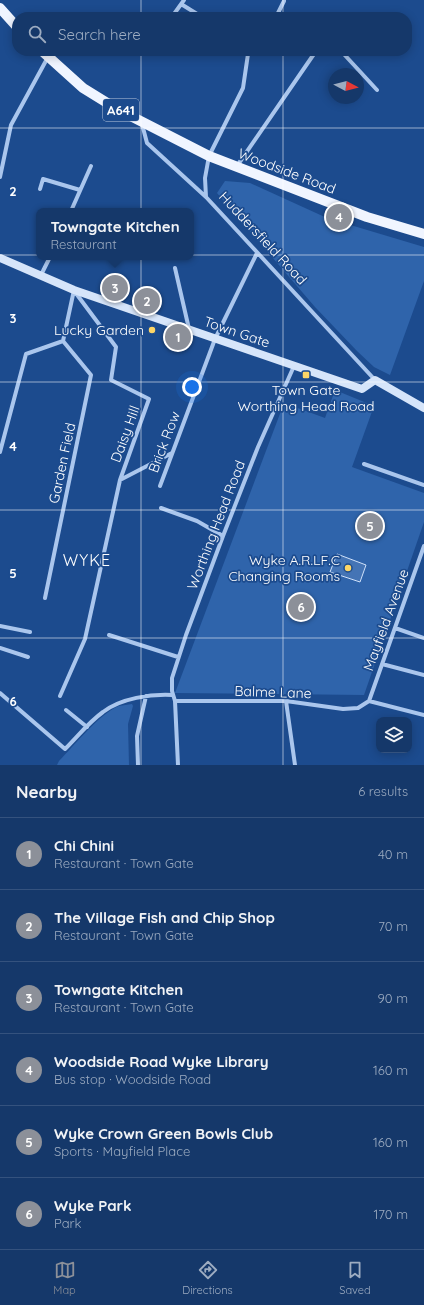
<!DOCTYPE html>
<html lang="en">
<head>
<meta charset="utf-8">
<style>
  body { margin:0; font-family:Quicksand,sans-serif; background:#224372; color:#f1f3f6 }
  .controls { position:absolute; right:12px; bottom:12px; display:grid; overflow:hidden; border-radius:8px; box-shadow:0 2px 10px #0003 }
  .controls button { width:36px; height:36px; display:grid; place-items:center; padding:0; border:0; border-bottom:1px solid #34527e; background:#15386a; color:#f1f3f6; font:20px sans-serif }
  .compass { position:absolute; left:328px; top:68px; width:36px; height:36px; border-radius:50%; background:#15386a; box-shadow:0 2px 10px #0003; rotate:97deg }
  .you { position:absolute; left:192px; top:387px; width:14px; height:14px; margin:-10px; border:3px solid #fff; border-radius:50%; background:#1a73e8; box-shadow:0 0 0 6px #1a73e833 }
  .badge { display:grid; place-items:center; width:26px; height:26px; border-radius:50%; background:#8c9099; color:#fff; font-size:13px; font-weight:700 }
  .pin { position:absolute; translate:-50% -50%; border:2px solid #fff; box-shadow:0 1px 4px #0006 }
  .popup { position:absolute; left:36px; top:208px; width:158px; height:52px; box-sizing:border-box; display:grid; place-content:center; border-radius:8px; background:#15386a; filter:drop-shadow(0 1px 3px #0005); font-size:13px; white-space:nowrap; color:#9dacc1 }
  .popup b { font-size:15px; color:#f1f3f6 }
  .popup::after { content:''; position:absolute; left:50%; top:100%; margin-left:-8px; border:8px solid transparent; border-top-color:#15386a }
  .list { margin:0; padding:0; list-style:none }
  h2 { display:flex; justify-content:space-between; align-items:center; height:52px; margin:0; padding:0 16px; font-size:17px }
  h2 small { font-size:13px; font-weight:400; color:#9dacc1 }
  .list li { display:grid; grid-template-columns:26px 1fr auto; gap:12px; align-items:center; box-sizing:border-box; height:72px; padding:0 16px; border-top:1px solid #34527e }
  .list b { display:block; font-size:15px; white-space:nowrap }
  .list p { margin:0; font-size:13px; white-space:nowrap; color:#9dacc1 }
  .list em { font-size:13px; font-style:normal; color:#9dacc1 }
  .icon { flex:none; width:22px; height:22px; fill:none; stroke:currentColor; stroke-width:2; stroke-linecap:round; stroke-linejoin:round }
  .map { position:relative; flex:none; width:424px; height:765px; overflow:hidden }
  .search { position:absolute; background:#15386a; box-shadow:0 2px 10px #0003; left:12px; right:12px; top:12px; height:44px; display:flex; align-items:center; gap:10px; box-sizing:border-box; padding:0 14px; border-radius:16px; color:#9dacc1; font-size:15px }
  .sheet { height:484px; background:#15386a }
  nav { display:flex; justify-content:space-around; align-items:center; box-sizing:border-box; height:56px; border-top:1px solid #34527e; background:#15386a; font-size:11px; color:#9dacc1 }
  nav a { display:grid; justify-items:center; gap:2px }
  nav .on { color:#8c9099 }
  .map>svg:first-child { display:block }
  .green { fill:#2f64ab }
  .building { fill:#4474b5; stroke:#cfe1fa }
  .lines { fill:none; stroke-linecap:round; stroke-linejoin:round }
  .minor { stroke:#aac6ed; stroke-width:4 }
  .secondary { stroke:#d6e5fa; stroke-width:8 }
  .primary { stroke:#f0f5ff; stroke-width:10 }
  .grid { fill:none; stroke:#fff; stroke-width:1; stroke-opacity:0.55 }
  .poi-dot { fill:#fdd667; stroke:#1c4b8e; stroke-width:1.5 }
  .labels { text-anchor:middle; stroke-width:3.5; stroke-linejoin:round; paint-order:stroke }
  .shield { fill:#1c4b8e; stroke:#bbc9dd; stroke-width:1 }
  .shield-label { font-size:13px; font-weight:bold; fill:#fff }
  .street-label { font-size:14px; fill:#fff; stroke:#1c4b8e }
  .poi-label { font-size:14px; fill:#fff; stroke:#1c4b8e; text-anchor:end }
  .quarter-label { font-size:16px; letter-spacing:1px; fill:#fff; stroke:#1c4b8e }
  .grid-label { font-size:13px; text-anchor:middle; font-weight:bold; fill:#fff; stroke:#1c4b8e; stroke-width:3.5; stroke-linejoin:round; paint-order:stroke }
</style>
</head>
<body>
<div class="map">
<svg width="424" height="765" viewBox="0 0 424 765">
  <rect width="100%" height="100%" fill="#1c4b8e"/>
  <path class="green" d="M225 181 250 183 327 218 424 247V281L390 375 374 367 357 351 315 307 217 193Z
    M335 390 374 406 352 467 424 493V522L364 695 175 693 284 403 325 418Z
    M132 704 133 706 128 724 129 765H57L59 761C74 746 100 713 119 706 123 705 128 705 132 704Z"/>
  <path class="building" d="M337 554 366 565 360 582 330 572Z"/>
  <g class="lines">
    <path class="minor" d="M181 4 202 17
      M174 14 184 0
      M276 17 284 1
      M246 51 248 54 243 88 209 156 205 178 206 197 375 380
      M341 51 377 90
      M142 124 147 143 206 197
      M237 166 316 51
      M0 177 11 125 48 57
      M40 189 43 179 80 190
      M71 211 91 166
      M105 211 109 210 113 211
      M175 268 189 329
      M41 275 50 257
      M75 292 116 347 111 380 149 399 120 480
      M63 341 74 290
      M0 452 26 354 63 341 91 375 45 598
      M364 464 424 485
      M160 486 215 339 257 253
      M161 508 197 521 223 536
      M0 626 30 632
      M395 628 424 638
      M109 635 178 657
      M0 648 28 657
      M382 664 424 675
      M0 693 65 749C78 736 89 722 103 712 121 698 151 694 172 695
      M60 696 85 639 120 480 172 453
      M175 701H286L343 709 358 708 369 701
      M286 701 295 765
      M369 701 424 546
      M369 701 424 715
      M66 710 87 727
      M138 765 137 736 146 696
      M178 765 175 701 172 691V678L186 635 223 536 258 447 294 366"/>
    <path class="secondary" d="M0 258 74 290 362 389 375 380 424 408"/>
    <path class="primary" d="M0 8 17 27
      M42 51 83 88 117 109 209 156 367 217 424 234"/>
  </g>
  <path class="grid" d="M141 0V17M283 0V17M141 51V765M283 51V765M0 128H424M0 255H424M0 382H424M0 510H424M0 638H424"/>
  <g class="poi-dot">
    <circle cx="152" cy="330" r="4"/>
    <rect x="302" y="371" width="8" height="8" rx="2"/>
    <circle cx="348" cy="568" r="4"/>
  </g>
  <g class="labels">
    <rect class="shield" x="103" y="99" width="36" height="22" rx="3"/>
    <g class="shield-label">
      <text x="121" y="115">A641</text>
    </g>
    <g class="street-label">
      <text transform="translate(287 171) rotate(21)" y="5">Woodside Road</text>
      <text transform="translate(263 238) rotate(47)" y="5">Huddersfield Road</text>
      <text transform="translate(237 332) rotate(19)" y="5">Town Gate</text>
      <text transform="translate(125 434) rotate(-70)" y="5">Daisy Hill</text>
      <text transform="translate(164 442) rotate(-69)" y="5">Brick Row</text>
      <text transform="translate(62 463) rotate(-78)" y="5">Garden Field</text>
      <text transform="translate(216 525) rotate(-69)" y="5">Worthing Head Road</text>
      <text transform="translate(386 620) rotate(-70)" y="5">Mayfield Avenue</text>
      <text transform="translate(273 692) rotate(2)" y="5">Balme Lane</text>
    </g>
    <g class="poi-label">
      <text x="144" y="335">Lucky Garden</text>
      <text x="306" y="395" text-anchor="middle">Town Gate<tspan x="306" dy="16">Worthing Head Road</tspan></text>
      <text x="340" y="565">Wyke A.R.LF.C<tspan x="340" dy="16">Changing Rooms</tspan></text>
    </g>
    <g class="quarter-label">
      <text x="87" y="566">WYKE</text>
    </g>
  </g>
  <g class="grid-label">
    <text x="13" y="196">2</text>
    <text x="13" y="323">3</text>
    <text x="13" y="451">4</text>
    <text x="13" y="578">5</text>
    <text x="13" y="706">6</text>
  </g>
</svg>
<div class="controls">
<button><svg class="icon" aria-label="layers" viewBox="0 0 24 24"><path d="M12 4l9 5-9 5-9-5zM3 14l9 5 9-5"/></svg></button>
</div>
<svg class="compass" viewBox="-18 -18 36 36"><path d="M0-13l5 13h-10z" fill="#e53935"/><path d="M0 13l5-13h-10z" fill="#9dacc1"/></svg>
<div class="you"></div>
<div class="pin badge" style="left:178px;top:337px">1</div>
<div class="pin badge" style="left:147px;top:301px">2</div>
<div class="pin badge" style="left:115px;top:288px">3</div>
<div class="popup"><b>Towngate Kitchen</b>Restaurant</div>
<div class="pin badge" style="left:339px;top:217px">4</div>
<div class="pin badge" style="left:370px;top:526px">5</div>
<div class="pin badge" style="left:301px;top:607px">6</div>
<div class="search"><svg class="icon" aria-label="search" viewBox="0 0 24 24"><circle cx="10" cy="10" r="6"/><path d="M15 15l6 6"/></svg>Search here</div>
</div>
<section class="sheet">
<h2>Nearby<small>6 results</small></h2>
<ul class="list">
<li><span class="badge">1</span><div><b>Chi Chini</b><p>Restaurant · Town Gate</p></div><em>40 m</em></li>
<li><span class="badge">2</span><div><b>The Village Fish and Chip Shop</b><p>Restaurant · Town Gate</p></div><em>70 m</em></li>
<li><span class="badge">3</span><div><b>Towngate Kitchen</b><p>Restaurant · Town Gate</p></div><em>90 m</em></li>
<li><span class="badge">4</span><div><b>Woodside Road Wyke Library</b><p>Bus stop · Woodside Road</p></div><em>160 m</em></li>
<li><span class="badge">5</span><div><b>Wyke Crown Green Bowls Club</b><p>Sports · Mayfield Place</p></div><em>160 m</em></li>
<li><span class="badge">6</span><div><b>Wyke Park</b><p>Park</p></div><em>170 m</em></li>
</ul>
</section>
<nav>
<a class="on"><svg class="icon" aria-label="map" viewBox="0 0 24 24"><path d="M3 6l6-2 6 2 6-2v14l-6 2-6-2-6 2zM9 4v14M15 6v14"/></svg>Map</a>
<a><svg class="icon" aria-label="directions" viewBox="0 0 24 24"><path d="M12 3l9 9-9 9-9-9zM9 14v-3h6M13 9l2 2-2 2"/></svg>Directions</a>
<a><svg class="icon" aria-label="saved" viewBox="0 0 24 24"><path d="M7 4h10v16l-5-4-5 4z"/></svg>Saved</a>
</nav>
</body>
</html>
